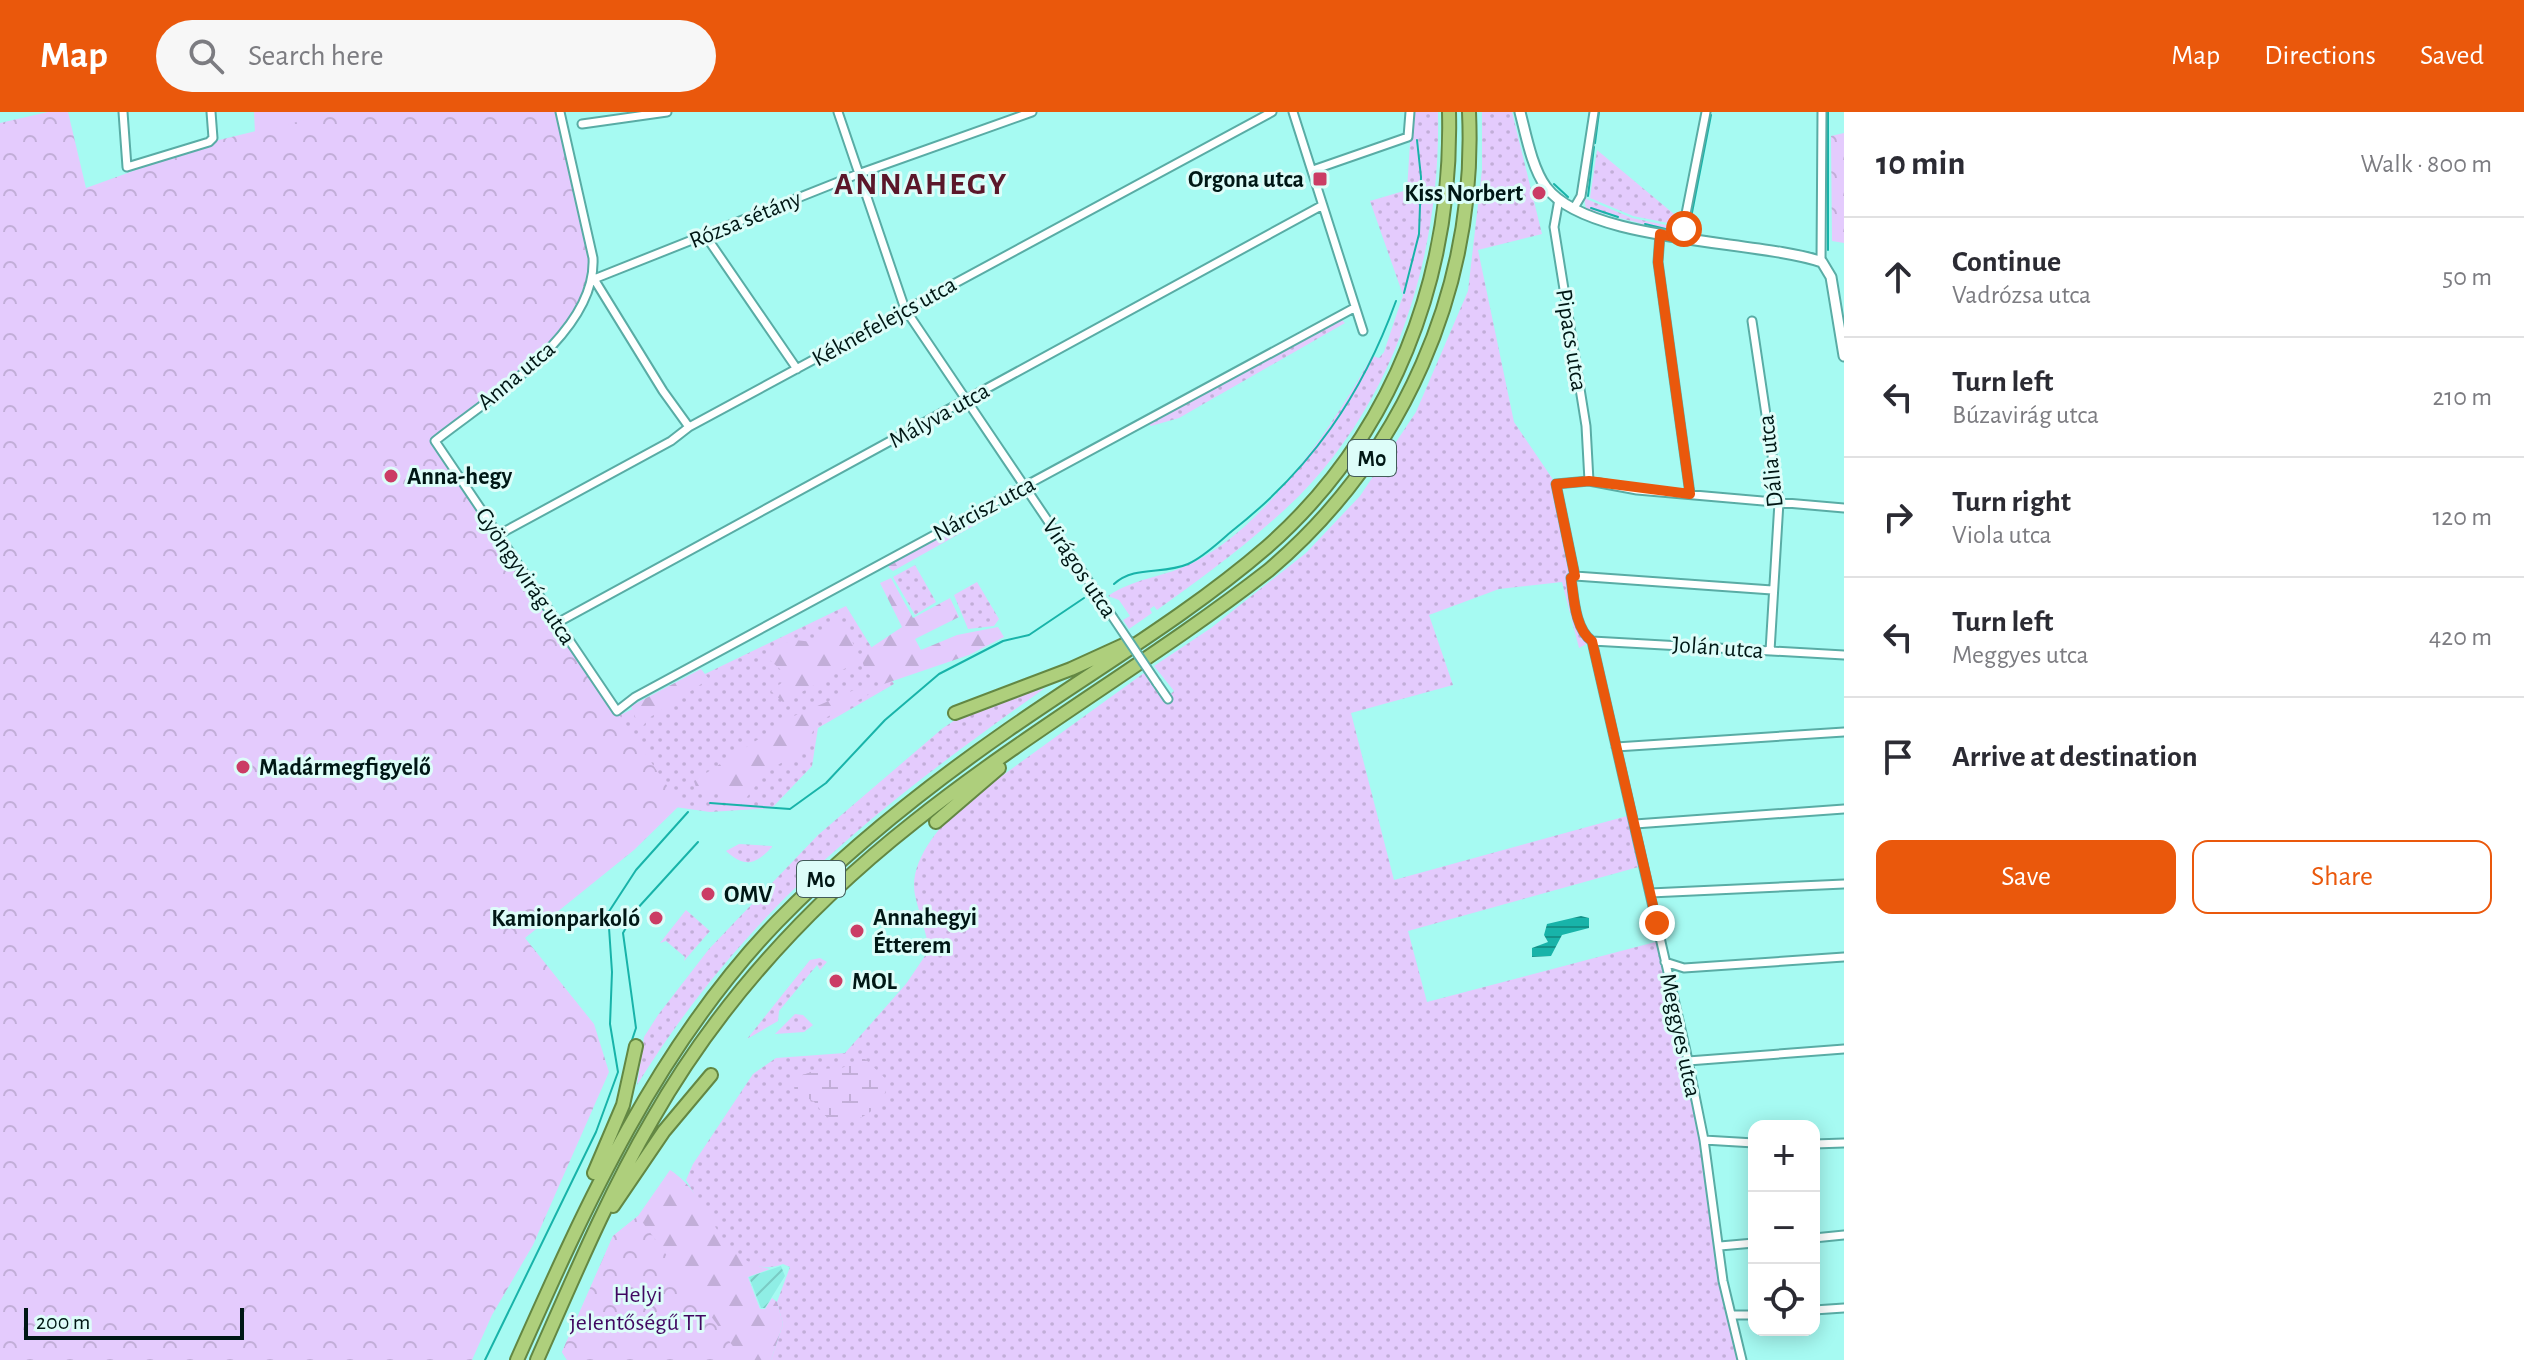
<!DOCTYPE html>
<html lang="en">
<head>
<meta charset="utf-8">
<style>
  body { margin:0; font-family:"Alegreya Sans",sans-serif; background:#f7f7f7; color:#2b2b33 }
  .controls { position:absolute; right:24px; bottom:24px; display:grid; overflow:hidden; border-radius:16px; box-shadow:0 4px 20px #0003 }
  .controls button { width:72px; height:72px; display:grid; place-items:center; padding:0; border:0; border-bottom:2px solid #e1e1e2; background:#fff; color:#2b2b33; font:40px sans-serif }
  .scale { position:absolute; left:24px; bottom:20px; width:220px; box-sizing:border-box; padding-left:8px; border:4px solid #001715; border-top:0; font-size:22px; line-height:28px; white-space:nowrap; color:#001715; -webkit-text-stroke:6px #ddfdf9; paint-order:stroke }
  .stop { position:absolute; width:24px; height:24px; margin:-18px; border:6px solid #ea580c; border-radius:50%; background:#fff }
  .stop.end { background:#ea580c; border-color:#fff; box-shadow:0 2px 8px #0008 }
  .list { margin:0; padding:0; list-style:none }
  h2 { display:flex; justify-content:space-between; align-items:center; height:104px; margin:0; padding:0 32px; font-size:34px }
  h2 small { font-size:26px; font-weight:400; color:#7c7c81 }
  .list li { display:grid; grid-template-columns:52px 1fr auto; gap:24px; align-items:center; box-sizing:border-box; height:120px; padding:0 32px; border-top:2px solid #e1e1e2 }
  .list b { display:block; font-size:30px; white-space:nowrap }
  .list p { margin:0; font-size:26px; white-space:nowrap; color:#7c7c81 }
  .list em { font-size:26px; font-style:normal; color:#7c7c81 }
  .actions { display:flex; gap:16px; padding:24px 32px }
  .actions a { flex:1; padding:18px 0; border:2px solid #ea580c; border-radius:16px; text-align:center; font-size:28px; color:#ea580c }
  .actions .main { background:#ea580c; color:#fff }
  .icon { flex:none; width:44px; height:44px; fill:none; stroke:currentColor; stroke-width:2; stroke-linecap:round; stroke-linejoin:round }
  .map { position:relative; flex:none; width:1844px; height:1248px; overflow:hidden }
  header { display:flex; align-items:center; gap:48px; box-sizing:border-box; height:112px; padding:0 40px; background:#ea580c; color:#fff }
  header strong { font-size:38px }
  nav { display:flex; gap:44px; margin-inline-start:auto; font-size:28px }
  .search { width:560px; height:72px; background:#f7f7f7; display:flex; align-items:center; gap:20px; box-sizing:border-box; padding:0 28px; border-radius:44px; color:#7c7c81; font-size:30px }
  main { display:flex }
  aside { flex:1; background:#fff }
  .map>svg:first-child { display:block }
  .industrial { fill:url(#industrial-furrows) }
  .grass { fill:url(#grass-dots) }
  .forest { fill:url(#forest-firs) }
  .wetland { fill:url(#wetland-marsh) }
  .park { fill:url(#park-crowns) }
  .garden { fill:#e4cbfd }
  .water { fill:url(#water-rules) }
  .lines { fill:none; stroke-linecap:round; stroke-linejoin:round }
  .stream { stroke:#18b3a9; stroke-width:2 }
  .minor-casing { stroke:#59aca5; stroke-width:11 }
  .tertiary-casing { stroke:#59aca5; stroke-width:13 }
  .trunk-casing { stroke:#638743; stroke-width:16 }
  .minor { stroke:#fff; stroke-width:7 }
  .tertiary { stroke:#fff; stroke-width:9 }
  .trunk { stroke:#aecf7c; stroke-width:12 }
  .minor-bridge-casing { stroke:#59aca5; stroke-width:11; stroke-linecap:butt }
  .minor-bridge { stroke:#fff; stroke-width:7 }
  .route { stroke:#ea580c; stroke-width:10 }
  .poi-dot { fill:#cb3c65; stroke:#ddfdf9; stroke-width:3 }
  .labels { text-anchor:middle; stroke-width:6; stroke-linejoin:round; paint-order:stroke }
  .shield { fill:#ddfdf9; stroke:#425c59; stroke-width:2 }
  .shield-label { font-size:22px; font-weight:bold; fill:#001715 }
  .poi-label { font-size:24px; font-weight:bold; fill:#001715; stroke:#ddfdf9; text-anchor:start }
  .street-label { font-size:24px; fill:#001715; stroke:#ddfdf9 }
  .park-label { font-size:24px; fill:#400861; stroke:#ddfdf9 }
  .district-label { font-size:32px; font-weight:bold; letter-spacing:2px; fill:#5b172a; stroke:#ddfdf9 }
</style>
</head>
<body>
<header>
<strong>Map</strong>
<div class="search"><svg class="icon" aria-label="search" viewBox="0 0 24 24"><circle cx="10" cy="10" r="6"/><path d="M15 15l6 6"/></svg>Search here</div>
<nav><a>Map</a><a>Directions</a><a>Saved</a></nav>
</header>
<main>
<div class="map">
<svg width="1844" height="1248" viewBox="0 0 1844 1248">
  <defs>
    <pattern id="industrial-furrows" width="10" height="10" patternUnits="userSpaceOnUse" patternTransform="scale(2)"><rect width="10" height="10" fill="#8feee5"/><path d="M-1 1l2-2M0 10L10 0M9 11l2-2" fill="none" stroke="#7acbc4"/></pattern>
    <pattern id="grass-dots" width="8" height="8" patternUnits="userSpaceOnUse" patternTransform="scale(2)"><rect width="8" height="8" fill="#e4cbfd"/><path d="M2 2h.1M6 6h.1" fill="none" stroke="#c2aed8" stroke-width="1.8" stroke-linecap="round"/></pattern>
    <pattern id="forest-firs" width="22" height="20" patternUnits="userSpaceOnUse" patternTransform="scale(2)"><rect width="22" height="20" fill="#e4cbfd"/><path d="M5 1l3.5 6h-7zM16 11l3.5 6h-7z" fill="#c2aed8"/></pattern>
    <pattern id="wetland-marsh" width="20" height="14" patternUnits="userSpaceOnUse" patternTransform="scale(2)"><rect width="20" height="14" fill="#e4cbfd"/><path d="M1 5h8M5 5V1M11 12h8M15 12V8" fill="none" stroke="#c2aed8"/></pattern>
    <pattern id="park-crowns" width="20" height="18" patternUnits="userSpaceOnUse" patternTransform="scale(2)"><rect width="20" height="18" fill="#e4cbfd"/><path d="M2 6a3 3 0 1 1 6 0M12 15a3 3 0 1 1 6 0" fill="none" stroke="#c2aed8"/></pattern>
    <pattern id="water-rules" width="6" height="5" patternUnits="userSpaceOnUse" patternTransform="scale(2)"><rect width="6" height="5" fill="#18b3a9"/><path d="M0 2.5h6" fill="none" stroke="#139188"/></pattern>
  </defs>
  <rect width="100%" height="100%" fill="#a6faf2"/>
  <path class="industrial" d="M781 1154 785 1164 765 1196H761L749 1165Z"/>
  <path class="grass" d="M1412 0H1438C1441 138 1398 284 1299 384 1255 427 1207 462 1157 498L1154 494 1150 497 1152 501 1129 517 1123 508 1130 504 1119 488 1108 484C1135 466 1160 466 1188 453 1263 419 1333 314 1372 244L1379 246 1384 240 1403 183 1370 89 1407 78Z
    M1482 0H1512L1542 122 1478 138 1514 310 1556 372 1575 464 1571 466 1576 497 1592 529 1579 536 1562 470 1499 477 1429 503 1453 573 1351 601 1394 768 1627 704 1642 754 1408 819 1427 890 1659 829 1688 949 1742 1248H771L783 1212 777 1190 790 1155 783 1152C734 1171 707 1101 686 1068L693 1052 753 962 776 946 845 941 906 872 929 838C926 819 919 801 915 783 908 749 941 713 963 692L1144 561 1163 589 1174 579 1154 554 1211 516 1306 441 1360 384 1416 300 1468 179 1482 58Z
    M1597 38 1680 107 1678 113 1633 104 1590 86Z
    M1584 86 1632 106 1680 116 1677 121 1586 97Z
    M1342 208 1345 211 1179 306 1151 314 1148 311Z
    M915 453 936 490 915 503 893 465Z
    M977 470 999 507 994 514 968 517 954 483Z
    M846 494 894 572 818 616 812 654 772 696 710 700 675 695 618 604Z
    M1045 576C879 694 747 796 637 973L644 925 658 903 709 837 818 723 943 616 972 597Z
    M739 732 772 734V735C755 753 745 756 726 739Z
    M686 798 710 819 684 849 685 845 666 829 660 831Z
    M820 846 827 850 820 858 817 853 779 899 778 909 747 927 810 848Z
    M795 902 803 903 813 913 804 920 775 922Z"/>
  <path class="forest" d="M989 396 993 403 893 459 889 456 888 451Z
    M891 466 913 506 950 486 959 505 915 527 921 538 957 523 998 515 1004 525 969 543 881 573 866 560 860 543 902 515 880 471Z
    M840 508 858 540 859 549 783 590 771 579 784 569 780 557 765 544 769 535 795 528 813 530Z
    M701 557 709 567 649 606 640 618 631 594Z
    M868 572 877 578 818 610 803 638 766 660 741 693 721 690 720 682 696 675 694 669 794 604Z
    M670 1058C714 1086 712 1146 770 1157L748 1165 760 1197H765L772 1186 777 1190 783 1212 771 1248H567L562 1240 613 1124 638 1104Z"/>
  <path class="wetland" d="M863 945 888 969C886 994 857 1017 831 1007 822 1004 820 995 813 989 808 986 800 983 795 981L793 967 818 957 842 956Z"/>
  <path class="park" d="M48 0H68L86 76 219 28 334 0H557L589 147C592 220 485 286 434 328L680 693 634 738 525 826 594 912 609 960 533 1133 492 1203 472 1248H0V11Z
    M1844 21V131L1832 129 1831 24Z
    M638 1104 743 1248H567L562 1240 613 1124Z"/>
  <path class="garden" d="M254 0H334L255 21Z"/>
  <path class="water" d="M1581 804 1589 806V816L1562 823 1551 844 1532 845V836L1548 830 1544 823 1547 812Z"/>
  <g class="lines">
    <path class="stream" d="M1828 0V138
      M1595 31 1599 0
      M1554 72 1568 85
      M1588 84 1594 35
      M1591 96 1618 105
      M1645 112 1674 119
      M1689 116 1711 3
      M1695 123 1749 131
      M1795 138 1815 142
      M1404 181 1419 122 1421 65 1417 28
      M1114 472C1135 453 1163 463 1188 452 1204 445 1219 430 1232 419 1311 357 1362 283 1396 189
      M710 691 790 697 826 671 885 608 939 562 1003 529 1029 523 1084 486
      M631 931 636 916 623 821 636 798 698 730
      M485 1248 596 1020 618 960 610 912 612 860 608 801 636 758 688 700"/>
    <g class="minor-casing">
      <path id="minor" d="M123 0 127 55 209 30 213 26 211 0
        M560 0 593 146C597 222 489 286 435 329L617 599 635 585 1354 196
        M838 0 905 197 1112 504
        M1293 0 1363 219
        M582 12 667 0
        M1313 58 1408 25 1410 0
        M1559 87 1554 115 1586 314 1589 369
        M1574 96 1581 84 1594 0
        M1660 122 1658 150 1690 382
        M705 123 797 257
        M1681 127 1706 0
        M1821 150 1822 0
        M1752 209 1779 390 1770 539
        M689 315 663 279 594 167 858 62 1032 0
        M498 423 671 329 689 315 1272 0
        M1575 464 1772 478
        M557 511 1321 94
        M1592 529 1844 543
        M1157 571 1168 587
        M1616 635 1844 620
        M1635 712 1844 697
        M1650 781 1844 772
        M1665 850 1684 856 1844 845
        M1688 949 1844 937
        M1704 1028 1754 1031
        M1814 1032 1844 1031
        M1814 1126 1844 1123
        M1720 1134 1754 1131
        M1814 1198 1844 1196
        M1734 1203H1754
        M1742 1248 1723 1169 1704 1028 1686 939 1592 529C1575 517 1574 486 1571 466L1575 464 1556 372 1589 369 1637 378 1844 396"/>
    </g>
    <g class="tertiary-casing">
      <path id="tertiary" d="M1520 0C1526 23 1532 56 1546 75 1588 131 1759 128 1822 150L1831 165 1844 244"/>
    </g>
    <g class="trunk-casing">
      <path id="trunk" d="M955 601 1071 557 1128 531
        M936 710 999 656
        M594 1061 623 993 636 934
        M613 1094 664 1019 711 963
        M517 1248C587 1091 656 936 777 810 847 738 926 675 1008 618 1094 558 1187 504 1267 435 1393 324 1453 165 1449 0
        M537 1248C573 1167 607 1085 652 1008 718 892 810 792 914 710 1028 619 1155 547 1269 458 1403 344 1477 176 1469 0"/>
    </g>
    <use href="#minor" class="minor"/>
    <use href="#tertiary" class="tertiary"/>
    <use href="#trunk" class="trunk"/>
    <g class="minor-bridge-casing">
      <path id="minor-bridge" d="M1112 504 1157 571"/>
    </g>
    <use href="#minor-bridge" class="minor-bridge"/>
  </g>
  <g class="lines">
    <path class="route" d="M1657 811 1592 529C1575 517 1574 486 1571 466L1575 464 1556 372 1589 369 1690 382 1658 150 1660 122 1681 127 1684 117"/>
  </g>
  <g class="poi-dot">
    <rect x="1312" y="59" width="16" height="16" rx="4"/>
    <circle cx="1539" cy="81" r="8"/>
    <circle cx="391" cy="364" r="8"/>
    <circle cx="243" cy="655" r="8"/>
    <circle cx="708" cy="782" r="8"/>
    <circle cx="656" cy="806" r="8"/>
    <circle cx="857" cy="819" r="8"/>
    <circle cx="836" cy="869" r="8"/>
  </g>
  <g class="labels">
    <g class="shield">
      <rect x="1348" y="328" width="48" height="36" rx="6"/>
      <rect x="797" y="749" width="48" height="36" rx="6"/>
    </g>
    <g class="shield-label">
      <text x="1372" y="354">M0</text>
      <text x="821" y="775">M0</text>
    </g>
    <g class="poi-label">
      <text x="1304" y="75" text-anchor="end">Orgona utca</text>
      <text x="1523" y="89" text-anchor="end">Kiss Norbert</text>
      <text x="407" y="372">Anna-hegy</text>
      <text x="259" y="663">Madármegfigyelő</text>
      <text x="724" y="790">OMV</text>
      <text x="873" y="813">Annahegyi<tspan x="873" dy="28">Étterem</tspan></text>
      <text x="640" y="814" text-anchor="end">Kamionparkoló</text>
      <text x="852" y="877">MOL</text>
    </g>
    <g class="street-label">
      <text transform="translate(745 107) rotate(-22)" y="8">Rózsa sétány</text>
      <text transform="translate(884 209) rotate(-29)" y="8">Kéknefelejcs utca</text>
      <text transform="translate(1572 228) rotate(81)" y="8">Pipacs utca</text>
      <text transform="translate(516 263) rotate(-40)" y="8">Anna utca</text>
      <text transform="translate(939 303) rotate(-29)" y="8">Mályva utca</text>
      <text transform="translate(1770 349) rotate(-96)" y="8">Dália utca</text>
      <text transform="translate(984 396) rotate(-28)" y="8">Nárcisz utca</text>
      <text transform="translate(1080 456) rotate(56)" y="8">Virágos utca</text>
      <text transform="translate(526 464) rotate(56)" y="8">Gyöngyvirág utca</text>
      <text transform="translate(1718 535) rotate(4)" y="8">Jolán utca</text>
      <text transform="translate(1681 923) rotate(78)" y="8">Meggyes utca</text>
    </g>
    <g class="park-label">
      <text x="638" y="1190">Helyi<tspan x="638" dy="28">jelentőségű TT</tspan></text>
    </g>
    <g class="district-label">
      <text x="921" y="82">ANNAHEGY</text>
    </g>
  </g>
</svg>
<div class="controls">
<button>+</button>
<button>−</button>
<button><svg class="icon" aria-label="locate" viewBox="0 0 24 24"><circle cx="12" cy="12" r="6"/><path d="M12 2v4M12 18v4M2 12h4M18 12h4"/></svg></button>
</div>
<div class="scale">200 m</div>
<div class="stop" style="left:1684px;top:117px"></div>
<div class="stop end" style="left:1657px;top:811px"></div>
</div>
<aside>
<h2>10 min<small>Walk · 800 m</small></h2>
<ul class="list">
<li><svg class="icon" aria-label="ahead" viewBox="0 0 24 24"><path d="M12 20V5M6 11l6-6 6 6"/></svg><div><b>Continue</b><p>Vadrózsa utca</p></div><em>50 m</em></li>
<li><svg class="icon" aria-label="left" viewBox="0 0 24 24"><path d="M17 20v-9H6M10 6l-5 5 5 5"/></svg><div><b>Turn left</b><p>Búzavirág utca</p></div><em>210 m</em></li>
<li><svg class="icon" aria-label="right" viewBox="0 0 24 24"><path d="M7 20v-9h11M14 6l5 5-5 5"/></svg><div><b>Turn right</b><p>Viola utca</p></div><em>120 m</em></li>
<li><svg class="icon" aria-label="left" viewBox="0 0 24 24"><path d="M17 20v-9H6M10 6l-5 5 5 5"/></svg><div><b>Turn left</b><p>Meggyes utca</p></div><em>420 m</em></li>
<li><svg class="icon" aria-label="arrive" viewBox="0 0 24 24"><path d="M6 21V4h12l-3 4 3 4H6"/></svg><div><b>Arrive at destination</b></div></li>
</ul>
<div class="actions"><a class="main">Save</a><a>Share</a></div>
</aside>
</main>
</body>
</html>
